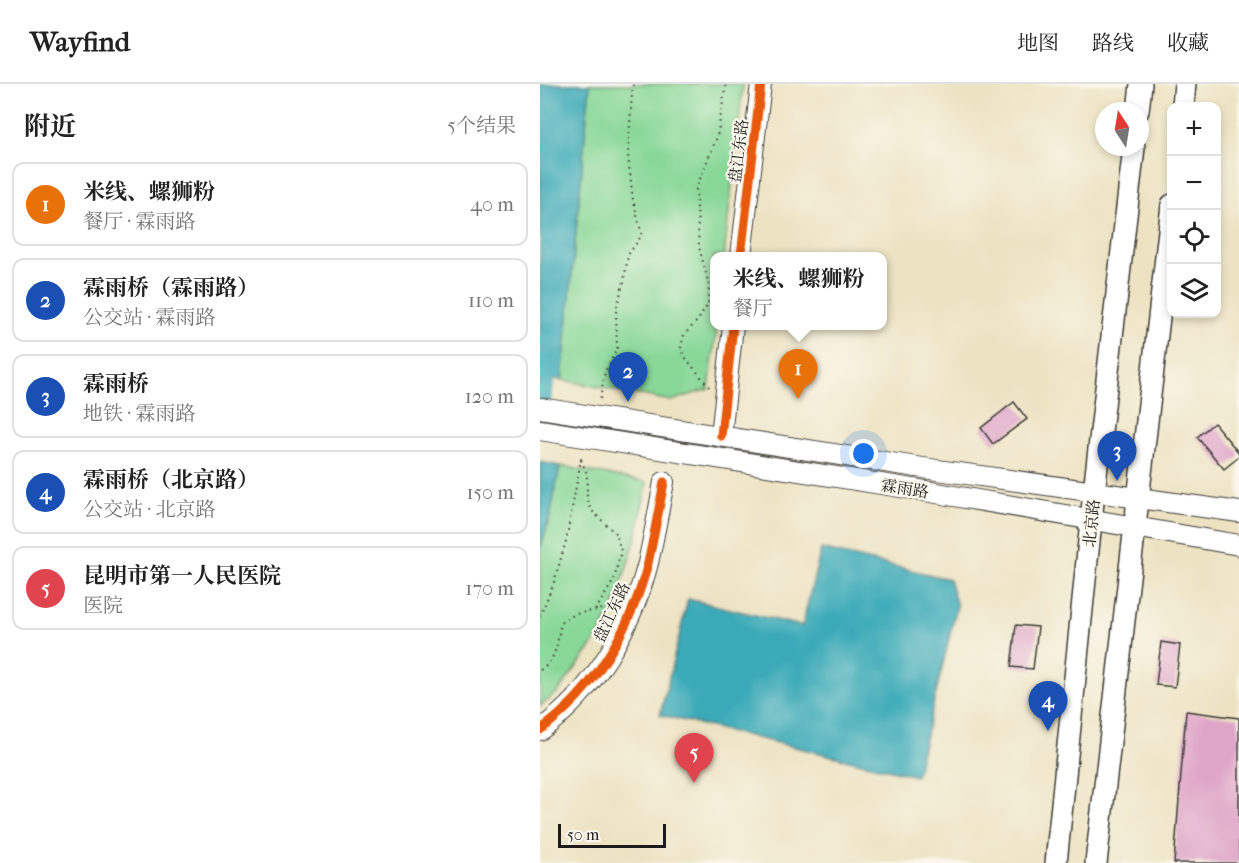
<!DOCTYPE html>
<html lang="zh">
<head>
<meta charset="utf-8">
<style>
  body { margin:0; font-family:"IM FELL French Canon","Noto Serif SC",serif; background:#f2f2f2; color:#222 }
  .controls { position:absolute; right:18px; top:18px; display:grid; overflow:hidden; border-radius:12px; box-shadow:0 3px 9px #0003 }
  .controls button { width:54px; height:54px; display:grid; place-items:center; padding:0; border:0; border-bottom:2px solid #e0e0e0; background:#fff; color:#222; font:30px sans-serif }
  .compass { position:absolute; left:555px; top:18px; width:54px; height:54px; border-radius:50%; background:#fff; box-shadow:0 3px 9px #0003; rotate:348deg }
  .scale { position:absolute; left:18px; bottom:15px; width:108px; box-sizing:border-box; padding-left:6px; border:3px solid #1c1c1c; border-top:0; font-size:16px; line-height:21px; white-space:nowrap; color:#1c1c1c; -webkit-text-stroke:4px #fbf7ec; paint-order:stroke }
  .you { position:absolute; left:324px; top:370px; width:21px; height:21px; margin:-15px; border:4px solid #fff; border-radius:50%; background:#1a73e8; box-shadow:0 0 0 9px #1a73e833 }
  .badge { display:grid; place-items:center; width:39px; height:39px; border-radius:50%; background:#2563eb; color:#fff; font-size:20px; font-weight:700 }
  .pin { position:absolute; translate:-50% -50px; filter:drop-shadow(0 2px 3px #0008) }
  .pin::after { content:''; position:absolute; top:32px; width:21px; height:18px; background:inherit; clip-path:polygon(0 0,100% 0,50% 100%) }
  .popup { position:absolute; left:170px; top:168px; width:177px; height:78px; box-sizing:border-box; display:grid; place-content:center; border-radius:12px; background:#fff; filter:drop-shadow(0 2px 4px #0005); font-size:20px; white-space:nowrap; color:#767676 }
  .popup b { font-size:22px; color:#222 }
  .popup::after { content:''; position:absolute; left:50%; top:100%; margin-left:-12px; border:12px solid transparent; border-top-color:#fff }
  .list { margin:0; padding:0; list-style:none }
  h2 { display:flex; justify-content:space-between; align-items:center; height:78px; margin:0; padding:0 24px; font-size:26px }
  h2 small { font-size:20px; font-weight:400; color:#767676 }
  .list li { display:grid; grid-template-columns:39px 1fr auto; gap:18px; align-items:center; box-sizing:border-box; height:84px; margin:0 12px 12px; padding:0 12px; border:2px solid #e0e0e0; border-radius:12px }
  .list b { display:block; font-size:22px; white-space:nowrap }
  .list p { margin:0; font-size:20px; white-space:nowrap; color:#767676 }
  .list em { font-size:20px; font-style:normal; color:#767676 }
  .icon { flex:none; width:33px; height:33px; fill:none; stroke:currentColor; stroke-width:2; stroke-linecap:round; stroke-linejoin:round }
  .map { position:relative; flex:none; width:699px; height:779px; overflow:hidden }
  header { display:flex; align-items:center; gap:36px; box-sizing:border-box; height:84px; padding:0 30px; background:#fff; border-bottom:2px solid #e0e0e0 }
  header strong { font-size:28px }
  nav { display:flex; gap:33px; margin-inline-start:auto; font-size:21px }
  main { display:flex }
  aside { flex:1; background:#fff }
  .map>svg:first-child { display:block }
  .green { fill:#88d898; stroke:#527a5a; stroke-width:1.5 }
  .water { fill:#3aaab8; stroke:#2b636a; stroke-width:1.5 }
  .lines { fill:none; stroke-linecap:round; stroke-linejoin:round }
  .river { stroke:#3aaab8; stroke-width:26 }
  .building { fill:#dfa5c8 }
  .secondary-casing { stroke:#3b3a35; stroke-width:22 }
  .primary-casing { stroke:#3b3a35; stroke-width:24 }
  .path { stroke:#3b3a35; stroke-width:2; stroke-dasharray:1.5 4.5; stroke-linecap:butt }
  .secondary { stroke:#fff; stroke-width:20 }
  .primary { stroke:#fff; stroke-width:21 }
  .cycleway-casing { stroke:#fbf7ec; stroke-width:13 }
  .cycleway { stroke:#e8590c; stroke-width:9 }
  .labels { text-anchor:middle; stroke-width:4.5; stroke-linejoin:round; paint-order:stroke }
  .street-label { font-size:16px; fill:#1c1c1c; stroke:#fbf7ec }
</style>
</head>
<body>
<header>
<strong>Wayfind</strong>
<nav><a>地图</a><a>路线</a><a>收藏</a></nav>
</header>
<main>
<aside>
<h2>附近<small>5个结果</small></h2>
<ul class="list">
<li><span class="badge" style="background:#e8710a">1</span><div><b>米线、螺狮粉</b><p>餐厅 · 霖雨路</p></div><em>40 m</em></li>
<li><span class="badge" style="background:#1a4fb4">2</span><div><b>霖雨桥（霖雨路）</b><p>公交站 · 霖雨路</p></div><em>110 m</em></li>
<li><span class="badge" style="background:#1a4fb4">3</span><div><b>霖雨桥</b><p>地铁 · 霖雨路</p></div><em>120 m</em></li>
<li><span class="badge" style="background:#1a4fb4">4</span><div><b>霖雨桥（北京路）</b><p>公交站 · 北京路</p></div><em>150 m</em></li>
<li><span class="badge" style="background:#e0444e">5</span><div><b>昆明市第一人民医院</b><p>医院</p></div><em>170 m</em></li>
</ul>
</aside>
<div class="map">
<svg width="699" height="779" viewBox="0 0 699 779">
  <rect width="100%" height="100%" fill="#fbf7ec"/>
  <filter id="ink" filterUnits="userSpaceOnUse"><feTurbulence type="fractalNoise" baseFrequency=".0167" numOctaves="2"/><feDisplacementMap in="SourceGraphic" scale="12" xChannelSelector="R" yChannelSelector="G"/><feConvolveMatrix kernelMatrix="1 2 1 2 8 2 1 2 1" color-interpolation-filters="sRGB"/></filter>
  <filter id="wash" filterUnits="userSpaceOnUse"><feTurbulence type="fractalNoise" baseFrequency=".008" numOctaves="4" result="noise"/><feDisplacementMap in="SourceGraphic" scale="24" xChannelSelector="R" yChannelSelector="G"/><feGaussianBlur stdDeviation="1.35" result="paint"/><feColorMatrix in="noise" values="0 0 0 0 0 0 0 0 0 0 0 0 0 0 0 0 0 1.4 0 .05"/><feComposite in="paint" operator="in"/></filter>
  <g filter="url(#wash)">
    <rect width="100%" height="100%" fill="#ede3c3"/>
    <path class="green" d="M50 0H203L184 172H174V242H177L169 305 131 317 22 296Z
      M20 382 107 398 96 454 73 526 54 559 18 608 0 622V466L10 433Z"/>
    <path class="water" d="M0 0H50L22 296 0 294Z
      M0 378 20 382 10 433 0 466Z
      M281 465 409 495 417 522 376 692 120 631 148 515 262 542Z"/>
    <g class="lines">
      <path class="river" d="M0 310 5 260"/>
    </g>
    <g id="blocks">
      <path class="building" d="M474 318 487 335 453 360 441 344Z
        M674 339 699 369V373L684 385 657 353Z
        M476 541 498 543 493 585 471 583Z
        M621 558 640 561 635 603 616 601Z
        M646 627 699 634V779H634Z"/>
    </g>
  </g>
  <g filter="url(#ink)">
    <use href="#blocks" fill-opacity="0" stroke="#3b3a35" stroke-width="1.5"/>
    <g class="lines">
      <g class="secondary-casing">
        <path id="secondary" d="M201 172 221 0
          M0 324 383 384 699 428
          M0 346 379 406 699 461
          M181 352 193 242
          M0 646C54 608 92 542 108 479 114 452 119 425 124 398"/>
      </g>
      <g class="primary-casing">
        <path id="primary" d="M643 22 645 0
          M598 27 601 0
          M516 779 554 408 594 63
          M556 779 632 121"/>
      </g>
      <path class="path" d="M169 303 145 273 141 263 144 251 158 236 168 220 169 201 159 163 156 105 177 53 186 0
        M60 315 65 288 77 265 76 226 84 197 88 171 102 151 93 116 88 71 92 9 94 0
        M41 376 47 390V413L51 426 76 450 81 467 74 496 55 527
        M0 532 14 498 26 457 42 370
        M0 586C17 577 17 557 21 539L35 530 75 523"/>
      <use href="#secondary" class="secondary"/>
      <use href="#primary" class="primary"/>
      <g class="cycleway-casing">
        <path id="cycleway" d="M201 172 221 0
          M181 352 193 242
          M0 646C54 608 92 542 108 479 114 452 119 425 124 398"/>
      </g>
      <use href="#cycleway" class="cycleway"/>
    </g>
  </g>
  <g class="labels">
    <g class="street-label">
      <text transform="translate(198 67) rotate(-83)" y="6">盘江东路</text>
      <text transform="translate(365 404) rotate(9)" y="6">霖雨路</text>
      <text transform="translate(551 439) rotate(-84)" y="6">北京路</text>
      <text transform="translate(71 528) rotate(-65)" y="6">盘江东路</text>
    </g>
  </g>
</svg>
<div class="controls">
<button>+</button>
<button>−</button>
<button><svg class="icon" aria-label="locate" viewBox="0 0 24 24"><circle cx="12" cy="12" r="6"/><path d="M12 2v4M12 18v4M2 12h4M18 12h4"/></svg></button>
<button><svg class="icon" aria-label="layers" viewBox="0 0 24 24"><path d="M12 4l9 5-9 5-9-5zM3 14l9 5 9-5"/></svg></button>
</div>
<svg class="compass" viewBox="-18 -18 36 36"><path d="M0-13l5 13h-10z" fill="#e53935"/><path d="M0 13l5-13h-10z" fill="#767676"/></svg>
<div class="scale">50 m</div>
<div class="you"></div>
<div class="pin badge" style="left:258px;top:315px;background:#e8710a">1</div>
<div class="popup"><b>米线、螺狮粉</b>餐厅</div>
<div class="pin badge" style="left:88px;top:318px;background:#1a4fb4">2</div>
<div class="pin badge" style="left:577px;top:397px;background:#1a4fb4">3</div>
<div class="pin badge" style="left:508px;top:647px;background:#1a4fb4">4</div>
<div class="pin badge" style="left:154px;top:699px;background:#e0444e">5</div>
</div>
</main>
</body>
</html>
